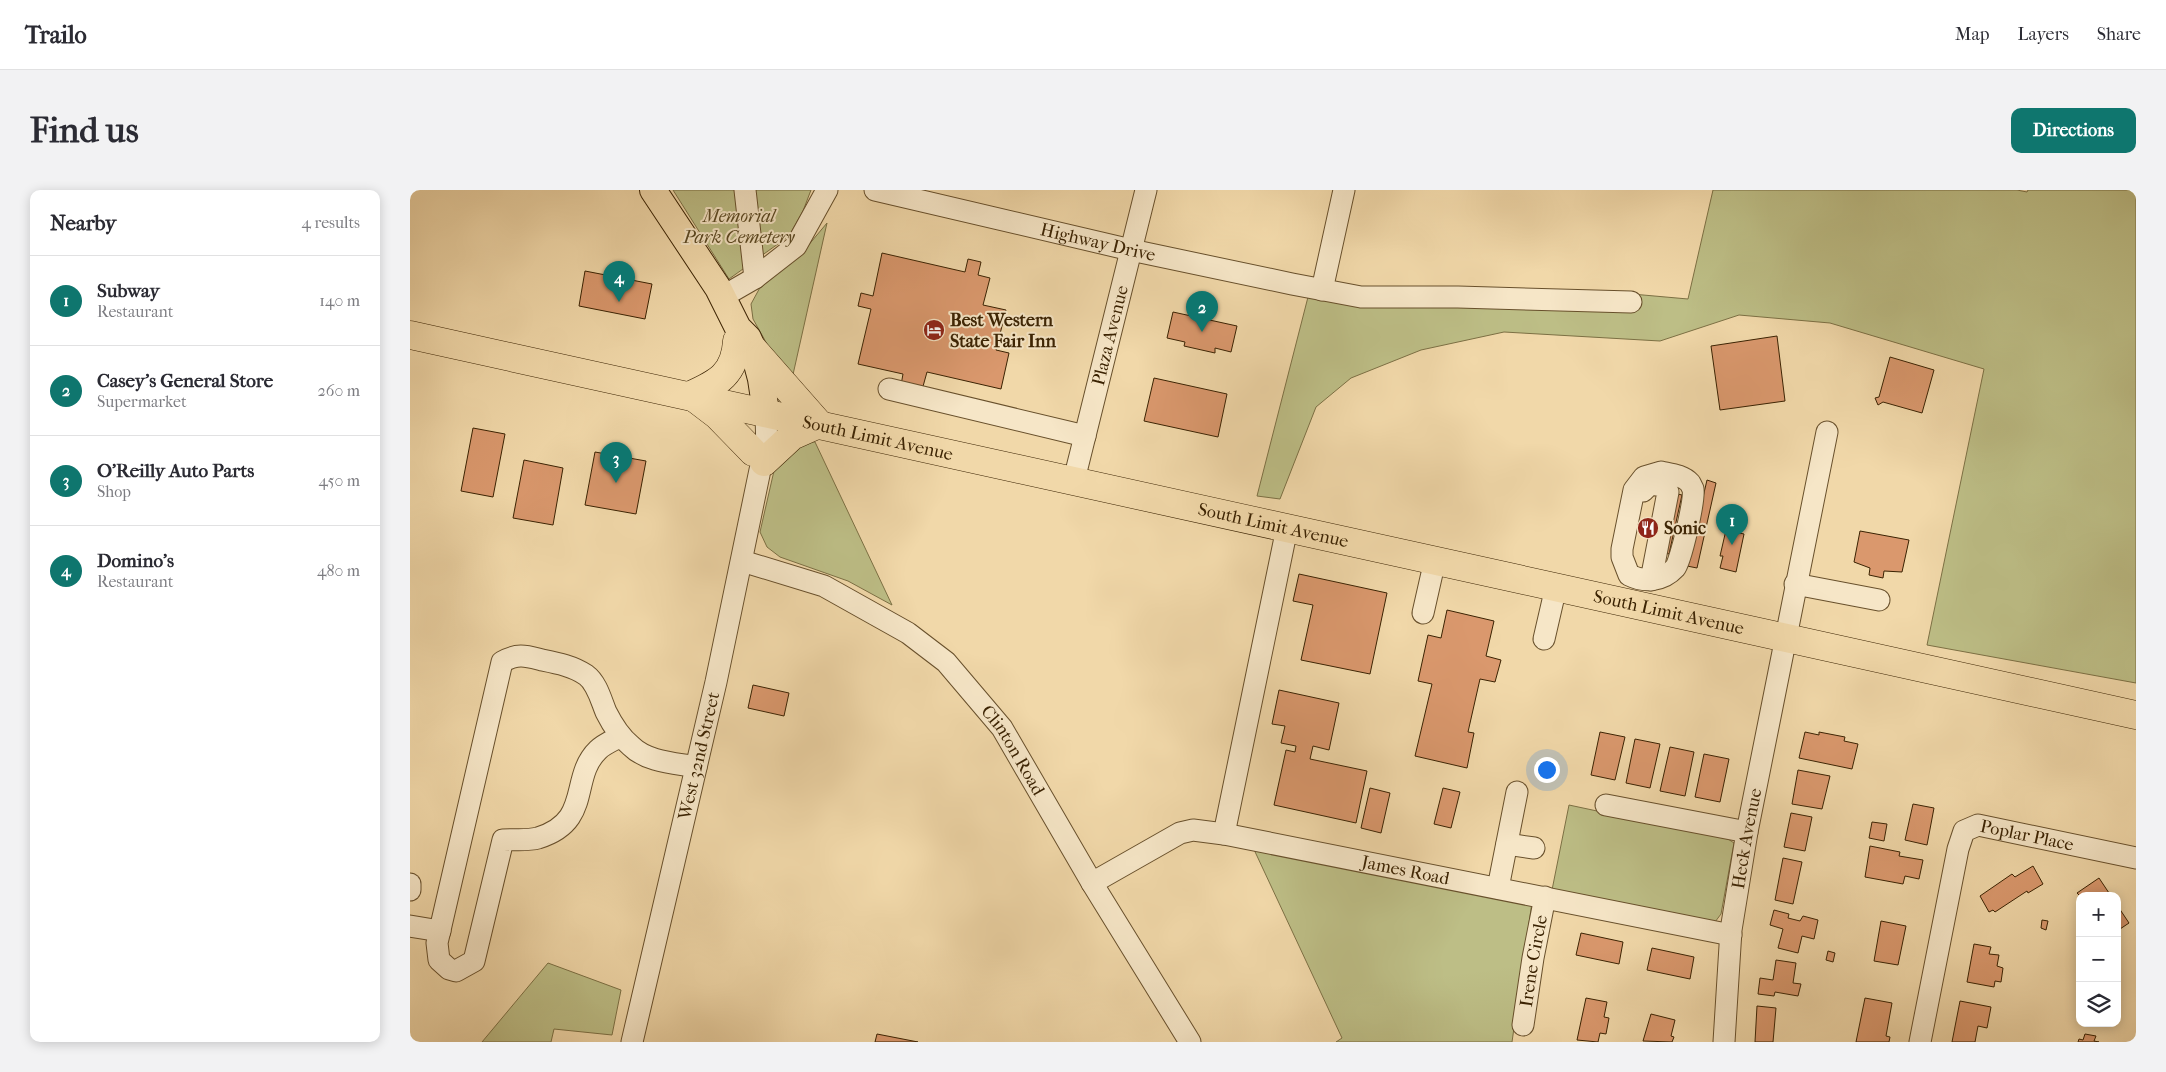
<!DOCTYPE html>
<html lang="en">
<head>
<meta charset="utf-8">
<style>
  body { margin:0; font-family:"IM FELL French Canon",serif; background:#f2f2f3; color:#2b2b33 }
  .controls { position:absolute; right:15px; bottom:15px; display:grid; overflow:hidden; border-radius:10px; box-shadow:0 2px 12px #0003 }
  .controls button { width:45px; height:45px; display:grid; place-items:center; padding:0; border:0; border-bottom:1px solid #e1e1e2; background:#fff; color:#2b2b33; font:25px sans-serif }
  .you { position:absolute; left:1136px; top:579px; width:18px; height:18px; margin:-12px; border:4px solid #fff; border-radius:50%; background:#1a73e8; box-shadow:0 0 0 8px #1a73e833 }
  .badge { display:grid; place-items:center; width:32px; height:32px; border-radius:50%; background:#0f766e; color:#fff; font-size:16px; font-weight:700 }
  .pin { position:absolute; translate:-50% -41px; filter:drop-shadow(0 1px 2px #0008) }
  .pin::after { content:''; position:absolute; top:26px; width:18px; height:15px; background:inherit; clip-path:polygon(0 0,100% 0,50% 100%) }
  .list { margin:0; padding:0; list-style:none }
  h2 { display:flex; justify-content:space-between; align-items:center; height:65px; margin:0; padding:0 20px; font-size:21px }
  h2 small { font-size:16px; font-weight:400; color:#7c7c81 }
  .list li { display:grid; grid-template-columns:32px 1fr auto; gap:15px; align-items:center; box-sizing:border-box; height:90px; padding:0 20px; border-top:1px solid #e1e1e2 }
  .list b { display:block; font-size:19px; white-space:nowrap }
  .list p { margin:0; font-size:16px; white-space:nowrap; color:#7c7c81 }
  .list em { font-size:16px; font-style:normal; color:#7c7c81 }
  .icon { flex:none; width:28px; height:28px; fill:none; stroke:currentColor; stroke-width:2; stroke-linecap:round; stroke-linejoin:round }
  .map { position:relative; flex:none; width:1726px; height:852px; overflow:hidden; border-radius:10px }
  header { display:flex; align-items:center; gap:30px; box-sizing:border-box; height:70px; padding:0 25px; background:#fff; border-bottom:1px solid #e1e1e2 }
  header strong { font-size:24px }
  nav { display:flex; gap:28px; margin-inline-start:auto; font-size:18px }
  .intro { display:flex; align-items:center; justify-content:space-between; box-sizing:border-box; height:120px; padding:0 30px }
  h1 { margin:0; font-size:35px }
  .button { padding:12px 22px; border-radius:10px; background:#0f766e; color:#fff; font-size:18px; font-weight:700 }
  main { display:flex; gap:30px; padding:0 30px }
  aside { flex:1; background:#fff; border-radius:10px; box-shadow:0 2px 12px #0003 }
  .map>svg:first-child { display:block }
  .green { fill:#bdbe86; stroke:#7c7044 }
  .building { fill:#da986d; stroke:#3a2202 }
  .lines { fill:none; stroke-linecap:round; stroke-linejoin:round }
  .minor-casing { stroke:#68502c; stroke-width:23 }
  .major-casing { stroke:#3a2202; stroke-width:28 }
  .highway-casing { stroke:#3a2202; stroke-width:29 }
  .minor { stroke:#f6e6c7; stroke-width:21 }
  .major { stroke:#f1d8a9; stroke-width:26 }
  .highway { stroke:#f1d8a9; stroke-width:28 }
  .labels { text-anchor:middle; stroke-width:4; stroke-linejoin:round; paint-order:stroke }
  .park-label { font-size:18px; font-style:italic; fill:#5b4923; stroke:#f6e6c7 }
  .street-label { font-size:18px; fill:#3a2202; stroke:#f6e6c7 }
  .poi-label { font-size:18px; font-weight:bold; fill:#3a2202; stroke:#f6e6c7; text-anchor:start }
</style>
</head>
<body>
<header>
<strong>Trailo</strong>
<nav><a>Map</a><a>Layers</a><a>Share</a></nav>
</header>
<div class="intro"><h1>Find us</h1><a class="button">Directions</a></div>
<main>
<aside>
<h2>Nearby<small>4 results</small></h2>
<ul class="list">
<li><span class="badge">1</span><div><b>Subway</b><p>Restaurant</p></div><em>140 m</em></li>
<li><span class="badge">2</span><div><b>Casey's General Store</b><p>Supermarket</p></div><em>260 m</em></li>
<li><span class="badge">3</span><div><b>O'Reilly Auto Parts</b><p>Shop</p></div><em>450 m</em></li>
<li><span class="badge">4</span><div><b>Domino's</b><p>Restaurant</p></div><em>480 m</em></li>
</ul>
</aside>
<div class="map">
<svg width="1726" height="852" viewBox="0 0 1726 852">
  <rect width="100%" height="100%" fill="#f1d8a9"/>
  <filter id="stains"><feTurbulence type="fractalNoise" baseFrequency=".004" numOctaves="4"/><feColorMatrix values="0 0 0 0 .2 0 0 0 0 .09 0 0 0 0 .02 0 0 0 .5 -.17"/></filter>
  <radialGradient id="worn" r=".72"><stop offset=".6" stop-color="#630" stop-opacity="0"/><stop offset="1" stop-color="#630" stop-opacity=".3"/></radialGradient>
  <path class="green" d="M263 0H401L393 21 379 46 319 89Z
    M1303 0H1607L1617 2 1618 0H1726V493L1517 455 1574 179 1420 133 1329 125 1250 151 1094 142 1011 160 941 188 906 217 870 309 847 306 898 107 1222 104 1278 109Z
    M417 33 382 189 366 170 343 129 341 114 353 92 391 64Z
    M391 250 405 252 482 415 438 391 370 367 357 357 350 342 366 272Z
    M1159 615 1318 649 1324 653 1311 724 1305 732 1142 700Z
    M840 651 1122 712 1102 852H926L932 848Z
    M138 773 211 800 202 845 144 839 141 852H72Z"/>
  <path class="building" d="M472 63 555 82 558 69 571 72 568 85 580 88 573 115 596 120 586 160 599 163 591 199 517 182 512 200 491 195 493 184 448 174 461 119 448 116 451 103 463 106Z
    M175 81 242 94 235 129 169 116Z
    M763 122 827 136 821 162 805 158V163L774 156 775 152 757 148Z
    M1367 146 1375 211 1310 220 1301 156Z
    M1480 167 1524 180 1512 223 1473 212 1468 215 1465 208 1469 207Z
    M744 188 817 204 808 247 734 231Z
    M63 238 95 244 83 307 51 301Z
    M185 262 236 271 226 324 175 315Z
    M114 270 153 278 143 335 103 328Z
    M1297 290 1306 293 1287 378 1277 376Z
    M1263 303 1272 305 1259 364 1250 362Z
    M1316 340 1334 344 1326 382 1310 378 1313 366H1310Z
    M1450 341 1499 350 1492 382 1474 381 1473 388 1459 385 1460 378 1444 372Z
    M889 384 977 403 960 484 891 470 903 415 883 411Z
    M1037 420 1084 431 1076 466 1091 470 1085 492 1070 489 1058 542 1064 543 1057 578 1005 566 1022 494 1008 491 1018 445 1031 448Z
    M343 495 379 503 374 526 338 518Z
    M869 500 929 513 919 560 903 556 900 569 957 581 946 633 864 615 876 560 885 562 886 556 871 553 875 536 862 534Z
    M1190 542 1215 547 1205 590 1181 585Z
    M1395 542 1409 545V542L1435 547 1434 551 1448 554 1442 579 1389 568Z
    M1225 549 1250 554 1240 598 1216 593Z
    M1260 557 1284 562 1275 606 1250 601Z
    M1294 564 1319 569 1310 612 1285 607Z
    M1388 580 1420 586 1412 619 1382 614Z
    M960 598 980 603 971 643 951 638Z
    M1033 598 1050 602 1041 638 1024 634Z
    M1503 614 1524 618 1517 655 1495 650Z
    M1381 623 1402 627 1395 661 1374 657Z
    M1462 632 1477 634 1474 651 1459 648Z
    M1460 656 1490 662 1489 666 1513 670 1509 689 1495 686 1493 694 1455 687Z
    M1373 668 1392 672 1383 714 1365 710Z
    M1623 676 1633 694 1618 703 1617 701 1585 722 1583 720 1579 722 1570 706 1602 684 1605 687Z
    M1689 688 1701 706H1670L1667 703Z
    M1707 715 1719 733 1707 741Z
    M1364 720 1379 724 1378 728 1390 731 1393 726 1408 730 1404 749 1392 746 1388 763 1368 758 1373 739 1360 735Z
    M1632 730 1638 731 1636 740 1631 738Z
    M1471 731 1496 736 1488 775 1464 771Z
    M1171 743 1213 752 1209 774 1166 765Z
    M1564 754 1581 757 1579 764 1589 765 1587 776 1593 778 1591 792 1585 791 1584 797 1557 792Z
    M1242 758 1284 767 1280 789 1237 780Z
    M1418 761 1425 763 1423 772 1416 770Z
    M1366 770 1386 773 1383 793 1391 794 1388 806 1365 802 1364 806 1348 804 1350 788 1363 790Z
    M1176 808 1197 812 1194 827 1199 828 1196 844 1190 843 1188 852 1167 850Z
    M1455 808 1482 813 1476 846 1480 847 1479 852H1446Z
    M1550 811 1581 817 1577 838 1568 836 1565 852H1542Z
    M1347 816 1366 818 1363 852H1345Z
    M1241 824 1265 830 1261 846 1264 847 1262 852 1233 851Z
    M467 844 508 852H465Z
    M1675 844 1686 846 1684 851 1689 852H1668L1669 849 1673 850Z"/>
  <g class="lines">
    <g class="minor-casing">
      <g id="minor">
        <path d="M335 0 345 88"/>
        <path id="s1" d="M465 0 721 60 882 94 951 107H1048L1221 112"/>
        <path d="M912 100 934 0"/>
        <path d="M312 107 345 88 386 56 417 0"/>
        <path d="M479 199 675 246"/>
        <path d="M1251 282C1260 284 1273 285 1280 293 1280 293 1283 299 1283 299 1285 309 1271 371 1265 378 1253 391 1235 393 1219 385L1212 367V359L1224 300 1234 287Z"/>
        <path id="s2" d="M664 290 736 0"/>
        <path d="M1233 301 1240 294 1255 296 1258 302 1241 390"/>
        <path id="s3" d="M332 371 414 396 498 443 536 472 592 538 682 693 780 852"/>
        <path d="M1385 394 1469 410"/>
        <path d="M1013 423 1025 370"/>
        <path d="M1134 449 1146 397"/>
        <path d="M211 546C204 550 194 554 188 560 159 588 183 631 128 648 117 651 104 649 93 650L64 771 46 781 39 779 29 770 27 753 92 472C108 463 116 466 132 470 147 473 163 476 176 485 187 493 191 510 196 522 202 534 210 547 221 556 237 572 264 573 286 577"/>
        <path d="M1196 615 1337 642"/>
        <path d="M814 644 877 338"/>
        <path d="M1097 654 1124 658"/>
        <path id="s4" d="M682 693 770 643 783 640 814 644 1321 745"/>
        <path d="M0 694V700"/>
        <path d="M1088 698 1107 602"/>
        <path d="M0 736 30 741"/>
        <path id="s5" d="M1113 835 1123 768 1135 707"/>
        <path id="s6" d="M222 852 306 492 350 280 357 264 356 222"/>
        <path id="s7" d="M1314 852 1321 740 1337 642 1417 242"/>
        <path id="s8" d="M1510 852 1548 659 1554 641 1568 635 1726 668"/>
      </g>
    </g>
    <g class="major-casing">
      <path id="major" d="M243 0 308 98 328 138 338 148 343 159 351 189 356 222"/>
    </g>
    <g class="highway-casing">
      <g id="highway">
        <path id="s9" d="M0 145 1726 525"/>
        <path d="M343 159 409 234 382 246 354 272"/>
        <path d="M281 205C308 193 325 184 327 151"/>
        <path d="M286 209 307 225 343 262"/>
      </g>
    </g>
    <use href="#minor" class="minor"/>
    <use href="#major" class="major"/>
    <use href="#highway" class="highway"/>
  </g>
  <defs>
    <g id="hotel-disc" transform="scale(1.125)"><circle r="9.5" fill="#8f2418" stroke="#f6e6c7"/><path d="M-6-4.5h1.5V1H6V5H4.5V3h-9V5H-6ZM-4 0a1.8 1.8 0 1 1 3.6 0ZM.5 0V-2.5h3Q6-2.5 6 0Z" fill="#fff"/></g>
    <g id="restaurant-disc" transform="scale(1.125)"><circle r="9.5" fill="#8f2418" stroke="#f6e6c7"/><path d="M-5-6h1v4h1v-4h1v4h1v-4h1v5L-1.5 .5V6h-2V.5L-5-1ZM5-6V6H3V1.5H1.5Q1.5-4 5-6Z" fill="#fff"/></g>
  </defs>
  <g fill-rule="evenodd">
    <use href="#hotel-disc" x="524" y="140"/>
    <use href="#restaurant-disc" x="1238" y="338"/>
  </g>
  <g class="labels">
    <g class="park-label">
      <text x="329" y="32">Memorial<tspan x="329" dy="21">Park Cemetery</tspan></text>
    </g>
    <g class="street-label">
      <text dy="6" stroke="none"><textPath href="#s1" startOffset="229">Highway Drive</textPath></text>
      <text dy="6" stroke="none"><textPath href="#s2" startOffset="149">Plaza Avenue</textPath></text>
      <text dy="6" stroke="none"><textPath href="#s9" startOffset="479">South Limit Avenue</textPath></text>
      <text dy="6" stroke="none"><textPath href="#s9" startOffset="884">South Limit Avenue</textPath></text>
      <text dy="6" stroke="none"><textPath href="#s9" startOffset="1289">South Limit Avenue</textPath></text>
      <text dy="6" stroke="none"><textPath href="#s3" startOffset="341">Clinton Road</textPath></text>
      <text dy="6" stroke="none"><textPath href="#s6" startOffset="294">West 32nd Street</textPath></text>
      <text dy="6" stroke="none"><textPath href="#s8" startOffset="281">Poplar Place</textPath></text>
      <text dy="6" stroke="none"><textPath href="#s7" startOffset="205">Heck Avenue</textPath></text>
      <text dy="6" stroke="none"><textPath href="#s4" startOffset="331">James Road</textPath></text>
      <text dy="6" stroke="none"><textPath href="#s5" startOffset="65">Irene Circle</textPath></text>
    </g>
    <g class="poi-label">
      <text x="540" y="136">Best Western<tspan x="540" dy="21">State Fair Inn</tspan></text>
      <text x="1254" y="344">Sonic</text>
    </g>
  </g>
  <rect width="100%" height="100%" filter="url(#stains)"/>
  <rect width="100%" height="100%" fill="url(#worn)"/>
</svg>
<div class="controls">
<button>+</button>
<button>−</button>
<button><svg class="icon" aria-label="layers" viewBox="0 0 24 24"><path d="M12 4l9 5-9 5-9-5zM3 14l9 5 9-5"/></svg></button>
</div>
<div class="you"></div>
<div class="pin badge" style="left:1322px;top:355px">1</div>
<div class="pin badge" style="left:792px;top:142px">2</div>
<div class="pin badge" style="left:206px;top:293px">3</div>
<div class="pin badge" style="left:209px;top:112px">4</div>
</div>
</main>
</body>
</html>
